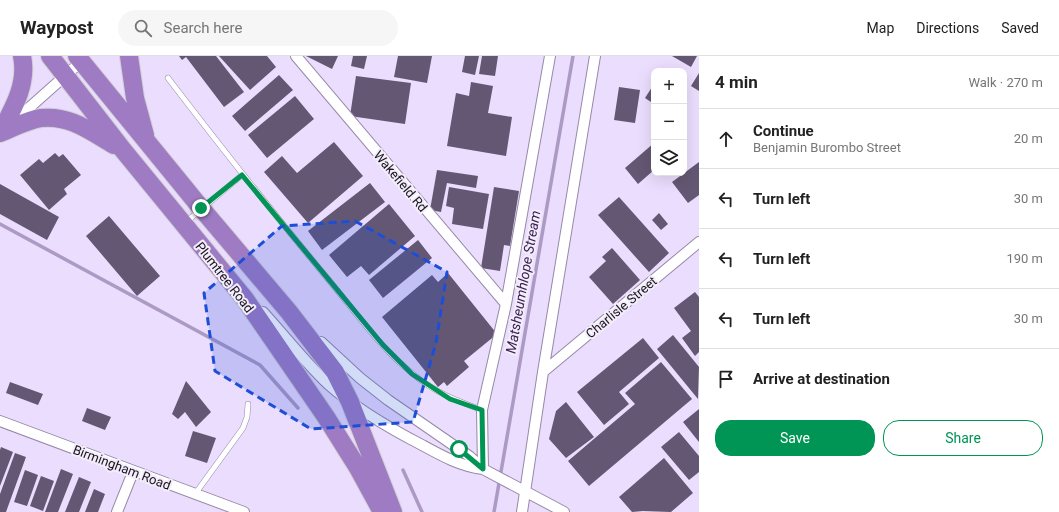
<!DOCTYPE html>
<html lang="en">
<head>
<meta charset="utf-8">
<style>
  body { margin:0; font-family:Roboto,sans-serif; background:#f6f6f6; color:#222 }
  .controls { position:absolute; right:12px; top:12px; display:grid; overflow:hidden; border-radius:8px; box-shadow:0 4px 16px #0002 }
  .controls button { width:36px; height:36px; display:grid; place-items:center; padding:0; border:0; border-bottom:1px solid #e0e0e0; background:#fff; color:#222; font:20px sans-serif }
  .stop { position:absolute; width:12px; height:12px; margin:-9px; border:3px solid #009455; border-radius:50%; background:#fff }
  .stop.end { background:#009455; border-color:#fff; box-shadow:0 1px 4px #0008 }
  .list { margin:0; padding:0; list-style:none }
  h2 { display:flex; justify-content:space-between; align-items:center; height:52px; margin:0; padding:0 16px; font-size:17px }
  h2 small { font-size:13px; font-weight:400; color:#767676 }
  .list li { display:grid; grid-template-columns:26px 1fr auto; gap:12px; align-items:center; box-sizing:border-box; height:60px; padding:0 16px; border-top:1px solid #e0e0e0 }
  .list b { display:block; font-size:15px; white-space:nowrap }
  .list p { margin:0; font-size:13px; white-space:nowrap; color:#767676 }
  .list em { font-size:13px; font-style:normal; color:#767676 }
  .actions { display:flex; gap:8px; padding:12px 16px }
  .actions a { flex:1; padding:9px 0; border:1px solid #009455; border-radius:16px; text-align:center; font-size:14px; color:#009455 }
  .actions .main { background:#009455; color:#fff }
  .icon { flex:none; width:22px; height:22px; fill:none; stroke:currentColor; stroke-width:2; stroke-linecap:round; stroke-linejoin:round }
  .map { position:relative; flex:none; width:699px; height:456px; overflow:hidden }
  header { display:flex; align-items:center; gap:24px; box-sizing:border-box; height:56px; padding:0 20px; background:#fff; border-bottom:1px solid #e0e0e0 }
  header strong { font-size:19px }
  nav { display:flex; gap:22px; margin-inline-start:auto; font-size:14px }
  .search { width:280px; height:36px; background:#f6f6f6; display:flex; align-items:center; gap:10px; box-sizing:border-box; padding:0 14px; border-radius:22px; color:#767676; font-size:15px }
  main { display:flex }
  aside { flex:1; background:#fff }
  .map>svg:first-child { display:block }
  .built { fill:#ebddfd; fill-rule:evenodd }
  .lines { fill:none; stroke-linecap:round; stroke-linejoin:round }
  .stream { stroke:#ad9ac4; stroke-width:3.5 }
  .building { fill:#645773 }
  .lane-casing { stroke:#9789a8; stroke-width:6 }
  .street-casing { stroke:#9789a8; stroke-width:12 }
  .highway-casing { stroke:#d1d0d2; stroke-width:20 }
  .lane { stroke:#fff; stroke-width:5 }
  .street { stroke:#fff; stroke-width:10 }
  .highway { stroke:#9e7bc3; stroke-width:18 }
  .route { stroke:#009455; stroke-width:5 }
  .marked { fill:#1d4ed8; fill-opacity:0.2; stroke:#1d4ed8; stroke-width:3; stroke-dasharray:8 5; stroke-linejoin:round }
  .labels { text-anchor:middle; stroke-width:4; stroke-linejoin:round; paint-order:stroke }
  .street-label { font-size:13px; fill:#19141f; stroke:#f3edfa }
  .water-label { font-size:14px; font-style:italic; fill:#3a1e53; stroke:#f3edfa }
</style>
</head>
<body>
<header>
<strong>Waypost</strong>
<div class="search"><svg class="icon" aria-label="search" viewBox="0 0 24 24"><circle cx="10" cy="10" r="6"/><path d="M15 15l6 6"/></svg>Search here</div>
<nav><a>Map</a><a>Directions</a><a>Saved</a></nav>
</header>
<main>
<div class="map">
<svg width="699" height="456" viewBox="0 0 699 456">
  <rect width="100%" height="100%" fill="#f3edfa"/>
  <path class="built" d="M0 0H699V456H0ZM654 15H684V117H654Z"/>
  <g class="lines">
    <path class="stream" d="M0 168 260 309 298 352
      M403 414 422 456
      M494 456 573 0"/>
  </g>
  <path class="building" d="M179 0H216L244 36 224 51 186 1 182 4Z
    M219 0H267L276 11 250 34Z
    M306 0H338L332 13Z
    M353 0H367L364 13 351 10Z
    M398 0H432L427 27 394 21Z
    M465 0H479L475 19 462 16Z
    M482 0H498L495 20 479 18Z
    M672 0H697L691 11Z
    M699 17V35L691 30Z
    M279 19 293 34 245 75 232 60Z
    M356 20 411 27 405 68 350 60Z
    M471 26 493 30 488 57 512 61 506 100 447 90 456 37 469 40Z
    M654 28V48L645 42Z
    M619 31 640 34 635 67 614 64Z
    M295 40 314 63 267 102 248 79Z
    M334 86 363 120 308 167 264 116 282 100 297 117Z
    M654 87V114L638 128 625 112Z
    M55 97 59 101 63 98 81 119 64 133 67 138 49 154 20 119 39 103 43 107Z
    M699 106V139L688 147 672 126Z
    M437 114 478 120 476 132 447 127 441 156 430 154Z
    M370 127 385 146 322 194 308 175Z
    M0 128 59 161 47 184 0 158Z
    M449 131 489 138 483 173 452 168 454 152 446 150Z
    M494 131 519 135 510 190 504 189 500 215 481 212Z
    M619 141 669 197 649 216 598 159Z
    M389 148 415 180 369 219 361 210 347 221 329 199Z
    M659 157 668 168 661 174 652 164Z
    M109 160 160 220 137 240 86 180Z
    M418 184 432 202 383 242 369 224Z
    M612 192 640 224 613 248 589 221 606 205 602 201Z
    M448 217 497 278 464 305 469 311 447 330 444 326 438 331 382 261 432 219 438 226Z
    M695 236 699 241V296L695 300 682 282 691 275 674 252Z
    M673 279 699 311 698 343 657 293Z
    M643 282 659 302 619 336 629 348 604 369 577 336Z
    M661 306 692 343 589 430 568 405 635 348 625 337Z
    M186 325 211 356 196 371 185 356 178 363 172 358Z
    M10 326 43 338 38 349 6 337Z
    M566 346 594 381 566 402 549 383 556 355Z
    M87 352 111 361 105 374 82 365Z
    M699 353V386L683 366Z
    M193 375 216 382 207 407 185 400Z
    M679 376 699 400V416L689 424 661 391Z
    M1 391 13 396 0 430V394Z
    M15 397 26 401 6 456H0V438Z
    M664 402 693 437 671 456 643 455 632 456 619 441Z
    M61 413 73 418 58 456H45Z
    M25 414 38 419 27 450 14 446Z
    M41 420 54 425 43 455 30 450Z
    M79 421 91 426 79 456H65Z
    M94 433 105 438 98 456H85Z"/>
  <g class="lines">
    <g class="lane-casing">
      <path id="lane" d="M168 22C220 90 273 157 328 223 355 255 380 292 413 318 434 336 457 345 482 354
        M186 166 242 119
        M195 438 243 372 247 361 248 348"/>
    </g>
    <g class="street-casing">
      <path id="street" d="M296 0 506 248
        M12 67 84 3
        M263 256C284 279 305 306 328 328 356 353 389 372 422 389 442 400 460 410 483 413
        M321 286 360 322 388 344 469 400 483 413 564 456
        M543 316 699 186
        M0 365 244 456
        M483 413 482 354 506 248 550 0
        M117 456 133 416
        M522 456 543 316 595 0"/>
    </g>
    <g class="highway-casing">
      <path id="highway" d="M50 0 123 94 245 243 326 361 358 412 382 456
        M77 0 201 152 289 256 335 316 350 346 393 456
        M129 0 135 42 145 79
        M0 77C13 72 27 64 41 62 70 59 90 75 114 89
        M0 77C13 53 28 28 22 0"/>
    </g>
    <use href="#lane" class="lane"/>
    <use href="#street" class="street"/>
    <use href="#highway" class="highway"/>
  </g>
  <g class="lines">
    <path class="route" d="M201 152 242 119 383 289 412 318 450 343 482 354 483 413 459 393"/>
  </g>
  <path class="marked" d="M355 165 447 216 436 287 413 366 311 373 215 315 204 237 282 170Z"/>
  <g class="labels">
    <g class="street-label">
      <text transform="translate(401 125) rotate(50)" y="5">Wakefield Rd</text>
      <text transform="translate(225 221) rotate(52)" y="5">Plumtree Road</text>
      <text transform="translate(621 251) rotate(-40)" y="5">Charlisle Street</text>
      <text transform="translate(122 411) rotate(21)" y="5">Birmingham Road</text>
    </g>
    <g class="water-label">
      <text transform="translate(523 226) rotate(-80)" y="5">Matsheumhlope Stream</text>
    </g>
  </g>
</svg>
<div class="controls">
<button>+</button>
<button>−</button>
<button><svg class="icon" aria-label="layers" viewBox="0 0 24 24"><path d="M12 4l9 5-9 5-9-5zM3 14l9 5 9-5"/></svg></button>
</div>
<div class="stop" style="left:459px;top:393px"></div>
<div class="stop end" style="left:201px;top:152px"></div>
</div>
<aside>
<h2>4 min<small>Walk · 270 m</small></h2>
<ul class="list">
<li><svg class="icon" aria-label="ahead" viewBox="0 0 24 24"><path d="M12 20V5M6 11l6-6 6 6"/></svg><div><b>Continue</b><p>Benjamin Burombo Street</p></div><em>20 m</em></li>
<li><svg class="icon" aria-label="left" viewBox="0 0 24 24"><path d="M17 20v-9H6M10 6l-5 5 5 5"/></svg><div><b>Turn left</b></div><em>30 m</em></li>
<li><svg class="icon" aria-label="left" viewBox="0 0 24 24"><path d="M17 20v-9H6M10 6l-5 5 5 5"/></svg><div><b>Turn left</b></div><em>190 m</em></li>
<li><svg class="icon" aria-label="left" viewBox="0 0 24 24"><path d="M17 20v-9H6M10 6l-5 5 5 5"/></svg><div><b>Turn left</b></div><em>30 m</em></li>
<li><svg class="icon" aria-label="arrive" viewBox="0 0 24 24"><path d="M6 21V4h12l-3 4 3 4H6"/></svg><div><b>Arrive at destination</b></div></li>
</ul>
<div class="actions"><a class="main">Save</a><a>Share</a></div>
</aside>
</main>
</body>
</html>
